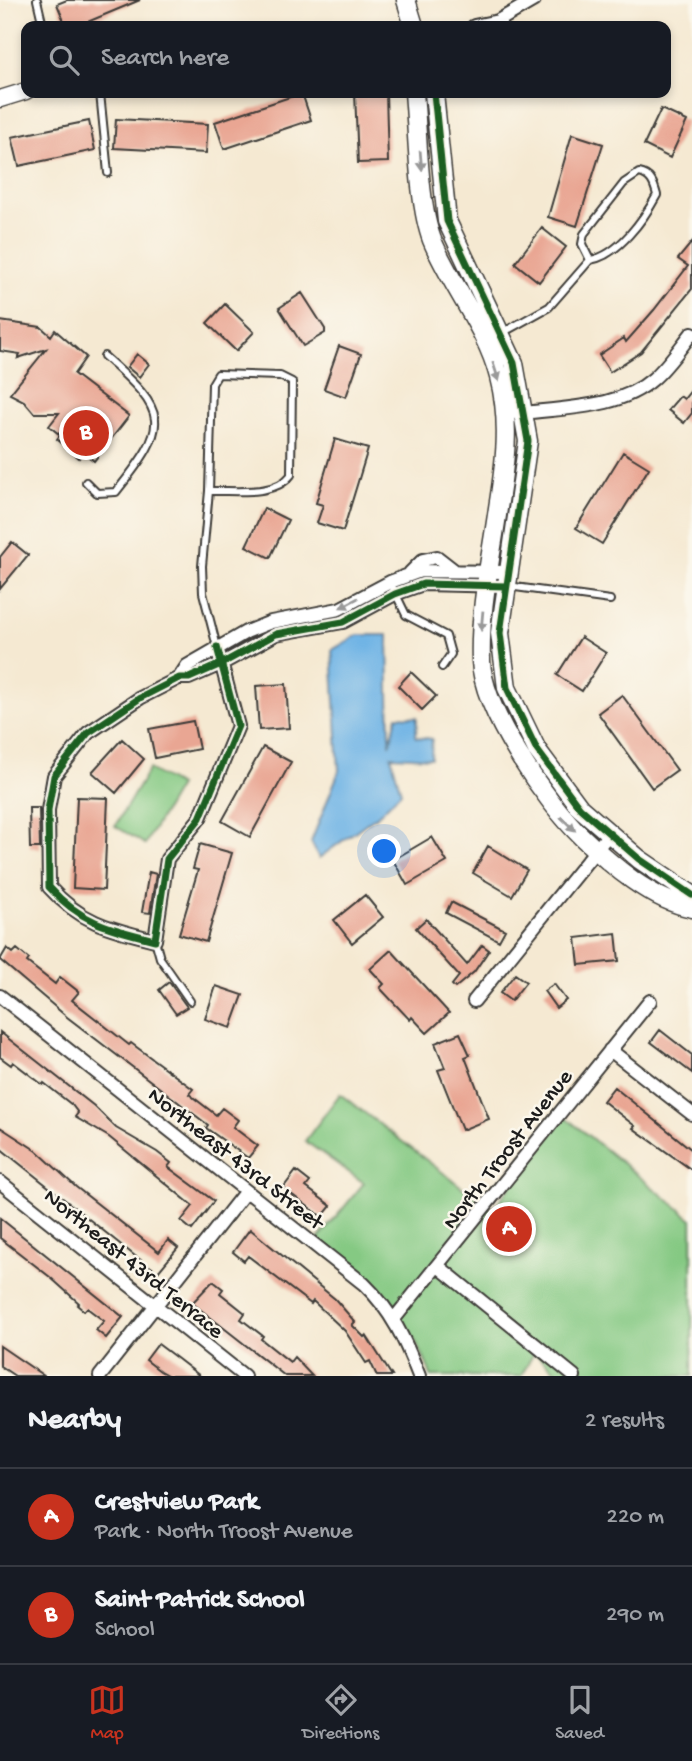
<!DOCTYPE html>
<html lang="en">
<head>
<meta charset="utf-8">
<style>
  body { margin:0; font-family:"Gochi Hand",sans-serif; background:#20242c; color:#f1f3f6 }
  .you { position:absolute; left:385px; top:852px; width:24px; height:24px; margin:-18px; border:5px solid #fff; border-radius:50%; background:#1a73e8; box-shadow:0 0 0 10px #1a73e833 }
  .badge { display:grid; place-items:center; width:46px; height:46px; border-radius:50%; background:#c8321e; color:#fff; font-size:23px; font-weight:700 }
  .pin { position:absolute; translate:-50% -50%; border:4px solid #fff; box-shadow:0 2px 7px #0006 }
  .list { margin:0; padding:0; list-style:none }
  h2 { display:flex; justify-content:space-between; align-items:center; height:91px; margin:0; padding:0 28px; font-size:30px }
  h2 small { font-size:23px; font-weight:400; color:#9ea1a6 }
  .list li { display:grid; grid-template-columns:46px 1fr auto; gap:21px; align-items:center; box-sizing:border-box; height:98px; padding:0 28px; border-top:2px solid #363941 }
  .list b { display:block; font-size:26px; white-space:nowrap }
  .list p { margin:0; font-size:23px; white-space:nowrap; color:#9ea1a6 }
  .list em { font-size:23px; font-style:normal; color:#9ea1a6 }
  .icon { flex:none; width:38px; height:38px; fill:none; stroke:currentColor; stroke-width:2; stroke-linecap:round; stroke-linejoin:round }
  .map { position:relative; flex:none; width:692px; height:1376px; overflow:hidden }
  .search { position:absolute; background:#171b24; box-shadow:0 4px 10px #0003; left:21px; right:21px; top:21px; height:77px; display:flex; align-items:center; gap:18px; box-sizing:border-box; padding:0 24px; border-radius:14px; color:#9ea1a6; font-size:26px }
  .sheet { height:287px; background:#171b24 }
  nav { display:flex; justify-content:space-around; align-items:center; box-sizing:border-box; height:98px; border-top:2px solid #363941; background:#171b24; font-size:19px; color:#9ea1a6 }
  nav a { display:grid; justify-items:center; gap:4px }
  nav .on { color:#c8321e }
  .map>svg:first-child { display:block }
  .green { fill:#85c983; stroke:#507250; stroke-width:2 }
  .water { fill:#6fb4e5; stroke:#466880; stroke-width:2 }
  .building { fill:#e9a693 }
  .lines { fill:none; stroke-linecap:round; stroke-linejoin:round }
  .service-casing { stroke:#3d3b37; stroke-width:10 }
  .minor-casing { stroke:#3d3b37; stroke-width:16 }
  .tertiary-casing { stroke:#3d3b37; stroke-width:19 }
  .secondary-casing { stroke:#3d3b37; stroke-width:21 }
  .service { stroke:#fff; stroke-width:6 }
  .minor { stroke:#fff; stroke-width:12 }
  .tertiary { stroke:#fff; stroke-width:16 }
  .secondary { stroke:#fff; stroke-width:18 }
  .cycleway-casing { stroke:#fbf7ec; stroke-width:11 }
  .cycleway { stroke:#1b5e20; stroke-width:7 }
  .oneway { fill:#999 }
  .labels { text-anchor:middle; stroke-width:5; stroke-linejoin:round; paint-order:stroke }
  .street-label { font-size:23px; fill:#1c1c1c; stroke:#fbf7ec }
</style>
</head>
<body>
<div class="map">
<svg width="692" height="1376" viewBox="0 0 692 1376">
  <rect width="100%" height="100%" fill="#fbf7ec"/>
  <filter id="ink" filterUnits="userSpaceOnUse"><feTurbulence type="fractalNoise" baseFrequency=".0143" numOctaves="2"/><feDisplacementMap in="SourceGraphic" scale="14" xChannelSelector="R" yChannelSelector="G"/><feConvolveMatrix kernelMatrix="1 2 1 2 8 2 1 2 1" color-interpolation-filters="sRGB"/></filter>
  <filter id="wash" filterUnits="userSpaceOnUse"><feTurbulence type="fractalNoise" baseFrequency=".00686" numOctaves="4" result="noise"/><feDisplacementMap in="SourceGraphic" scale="28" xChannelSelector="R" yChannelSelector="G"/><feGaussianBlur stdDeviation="1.57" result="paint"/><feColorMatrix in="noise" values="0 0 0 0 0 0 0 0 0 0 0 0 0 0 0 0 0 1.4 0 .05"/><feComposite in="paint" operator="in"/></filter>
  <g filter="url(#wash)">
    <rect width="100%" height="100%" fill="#f5e9d2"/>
    <path class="green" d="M149 769 179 786 145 844 115 826Z
      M340 1094 492 1210 565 1117 692 1219V1376H562L534 1353 521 1376H431C411 1315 365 1279 318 1239L364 1183 305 1141Z"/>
    <path class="water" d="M358 635H388L390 745 397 716 417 717 416 737 432 739 431 758 391 756 401 792 379 814 319 858 311 842 339 771 332 650Z"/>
    <g id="blocks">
      <path class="building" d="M67 0H140L78 26H66L57 4Z
        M302 93 311 120 224 149 215 122Z
        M355 93H386L388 162 358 163Z
        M661 109 687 121 670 158 644 145Z
        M116 119 208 124 206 153 114 148Z
        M89 121 95 150 19 166 12 137Z
        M572 134 603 144 577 226 548 217Z
        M542 228 566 247 539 282 515 263Z
        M692 242V289L641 352 610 372 599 355 624 338 626 342 654 310 688 266 678 259Z
        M302 293 325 329V333L303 346 279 308Z
        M225 304 254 332 236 351 207 323Z
        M0 321 41 327 51 336 55 330 86 357 74 374 129 416 94 461 83 452 79 458 57 439 60 435 49 426 59 413H34L24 401 10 394 46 349 18 358 20 354 0 351Z
        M339 346 361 354 346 397 324 389Z
        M137 354 149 364 139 377 127 367Z
        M692 389V413L684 423 668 410 680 396 684 399Z
        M335 439 368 449 343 531 317 523 323 505 316 503Z
        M623 452 649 468 602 544 576 528Z
        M264 508 288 520 270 558 246 546Z
        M12 542 28 555 0 589V557Z
        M581 637 606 653 582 691 557 675Z
        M411 672 436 696 422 710 398 686Z
        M286 684 289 728 259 730 256 686Z
        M622 695 677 770 652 788 598 713Z
        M193 721 199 749 155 758 149 729Z
        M122 739 144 759 116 793 92 772Z
        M263 747 291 762 250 837 222 821Z
        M77 797 108 798 104 890 73 888Z
        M29 808H39L40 848H30Z
        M432 837 447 862 407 885 393 860Z
        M200 844 232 853 206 942 179 934 198 870 193 869Z
        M488 846 527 870 512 896 473 873Z
        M149 872 156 874 150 913 142 912Z
        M365 895 383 917 352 943 334 920Z
        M451 902 505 930 499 941 446 913Z
        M426 919 467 965 482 945 489 950 474 972 455 988 452 985 459 976 416 928Z
        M616 933 619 961 579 965 576 938Z
        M7 948 13 953 17 949 29 959 27 962 55 984 60 977 79 992 72 1000 129 1045 131 1043 193 1089 189 1094 216 1115 222 1108 238 1120 233 1127 258 1146 248 1158 206 1128 208 1125 67 1017 0 960Z
        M391 950 449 1013 427 1033 412 1017 410 1020 380 988 384 984 370 969Z
        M515 974 526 982 511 1001 500 993Z
        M169 982 187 1007 176 1014 159 990Z
        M554 984 566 1000 556 1008 544 991Z
        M216 986 243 995 231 1028 205 1019Z
        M660 1030 692 1055V1073L651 1042Z
        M0 1032 94 1106 116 1128 157 1152 171 1163 168 1167 214 1201 192 1230 181 1221 193 1206 109 1137 75 1117 78 1113 72 1105 44 1083 43 1085 13 1062 11 1065 0 1057Z
        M460 1033 470 1055 465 1057 489 1119 462 1130 438 1070 445 1068 435 1043Z
        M614 1087 692 1150V1170L633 1128 635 1126 603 1101Z
        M0 1127 37 1151 76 1187 159 1252 168 1240 178 1248 158 1272 135 1256 0 1148Z
        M296 1171 310 1182 306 1187 331 1206 322 1217 283 1188Z
        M0 1218 123 1317 106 1338 96 1330 104 1321 87 1308 84 1311 77 1305 79 1303 50 1277 0 1238Z
        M250 1229 335 1299 355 1322 352 1325 364 1337 366 1335 392 1376H377L370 1361 366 1363 345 1331 313 1301 311 1304 248 1256 244 1261 233 1252Z
        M213 1281 223 1289 220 1293 245 1313 241 1319 263 1336 261 1339 290 1362 294 1357 312 1376H285L192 1303Z
        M158 1344 178 1359 200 1376H169L160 1371 146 1360Z
        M0 1346 44 1376H15L0 1366Z"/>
    </g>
  </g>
  <g filter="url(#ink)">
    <use href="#blocks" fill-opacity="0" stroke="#3d3b37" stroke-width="2"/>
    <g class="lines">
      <g class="service-casing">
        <path id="service" d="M37 0 43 26
          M100 93 108 173
          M502 333 549 307 590 260C618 256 644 219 657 195 654 184 651 175 639 173L624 183 584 234 582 244 590 260
          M86 482 97 493 116 492C171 424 169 413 104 356
          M209 491C235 490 274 497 291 475L292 382 280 376 218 374 212 384 209 491 202 566 203 593 217 647
          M390 582 406 615 446 636 451 654 442 667
          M508 586 610 600
          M155 940 160 958 190 1001"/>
      </g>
      <g class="minor-casing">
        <path id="minor" d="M474 26 498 21 534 0
          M518 414C562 407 618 410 653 379 668 366 680 348 692 333
          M410 573 423 560 437 557 455 571
          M217 647 238 726 200 818 167 859 155 940C110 929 81 923 49 887L48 810 54 776 88 733 140 698 179 678H189L221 664 276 634 343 622 395 594 423 584 506 586
          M179 678 187 666 246 632 271 622 339 609 390 582 420 571 508 572
          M0 996 364 1284C392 1311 405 1340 419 1376
          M474 1001 609 834
          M610 1050 692 1114
          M0 1182 244 1376
          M438 1266 574 1376
          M394 1319 650 1001
          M100 1376 246 1191"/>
      </g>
      <g class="tertiary-casing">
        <path id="tertiary" d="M0 99 26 91"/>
      </g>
      <g class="secondary-casing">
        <path id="secondary" d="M406 0 414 26
          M414 93C418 134 418 203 432 240 451 286 487 329 499 377 511 422 505 464 498 508 491 559 479 610 481 661 483 712 546 802 582 837 611 865 651 900 692 908
          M434 93 447 221 514 363 528 441 500 633 507 688 537 750 580 808 639 859 692 895"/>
      </g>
      <use href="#service" class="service"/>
      <use href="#minor" class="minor"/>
      <use href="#tertiary" class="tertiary"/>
      <use href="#secondary" class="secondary"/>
      <g class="cycleway-casing">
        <path id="cycleway" d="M434 93 447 221 514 363 528 441 500 633 507 688 537 750 580 808 639 859 692 895
          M217 647 238 726 200 818 167 859 155 940C110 929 81 923 49 887L48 810 54 776 88 733 140 698 179 678H189L221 664 276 634 343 622 395 594 423 584 506 586"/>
      </g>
      <use href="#cycleway" class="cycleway"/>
    </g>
    <defs><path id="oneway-solid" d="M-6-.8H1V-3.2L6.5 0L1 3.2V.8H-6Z" transform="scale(1.75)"/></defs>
    <g class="oneway">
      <use href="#oneway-solid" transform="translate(421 161) rotate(85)"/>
      <use href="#oneway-solid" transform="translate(496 372) rotate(72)"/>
      <use href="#oneway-solid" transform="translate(349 603) rotate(152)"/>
      <use href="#oneway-solid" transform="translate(482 621) rotate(95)"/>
      <use href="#oneway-solid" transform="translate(568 824) rotate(43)"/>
    </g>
  </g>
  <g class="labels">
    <g class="street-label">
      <text transform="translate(506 1148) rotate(-52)" y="8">North Troost Avenue</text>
      <text transform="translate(237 1157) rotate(38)" y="8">Northeast 43rd Street</text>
      <text transform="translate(135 1262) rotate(39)" y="8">Northeast 43rd Terrace</text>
    </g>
  </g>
</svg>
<div class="you"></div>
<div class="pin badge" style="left:509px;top:1229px">A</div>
<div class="pin badge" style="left:86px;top:433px">B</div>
<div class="search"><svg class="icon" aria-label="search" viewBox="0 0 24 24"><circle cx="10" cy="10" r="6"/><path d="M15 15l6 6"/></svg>Search here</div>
</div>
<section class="sheet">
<h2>Nearby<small>2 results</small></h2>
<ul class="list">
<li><span class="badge">A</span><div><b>Crestview Park</b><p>Park · North Troost Avenue</p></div><em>220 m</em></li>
<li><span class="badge">B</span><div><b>Saint Patrick School</b><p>School</p></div><em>290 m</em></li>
</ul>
</section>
<nav>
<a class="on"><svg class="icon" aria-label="map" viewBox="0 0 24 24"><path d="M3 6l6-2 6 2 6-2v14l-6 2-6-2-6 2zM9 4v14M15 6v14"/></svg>Map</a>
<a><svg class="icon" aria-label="directions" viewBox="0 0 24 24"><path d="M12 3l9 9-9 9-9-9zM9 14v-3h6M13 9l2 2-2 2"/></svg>Directions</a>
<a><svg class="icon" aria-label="saved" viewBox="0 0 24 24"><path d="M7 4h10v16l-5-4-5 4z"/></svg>Saved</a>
</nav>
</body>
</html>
